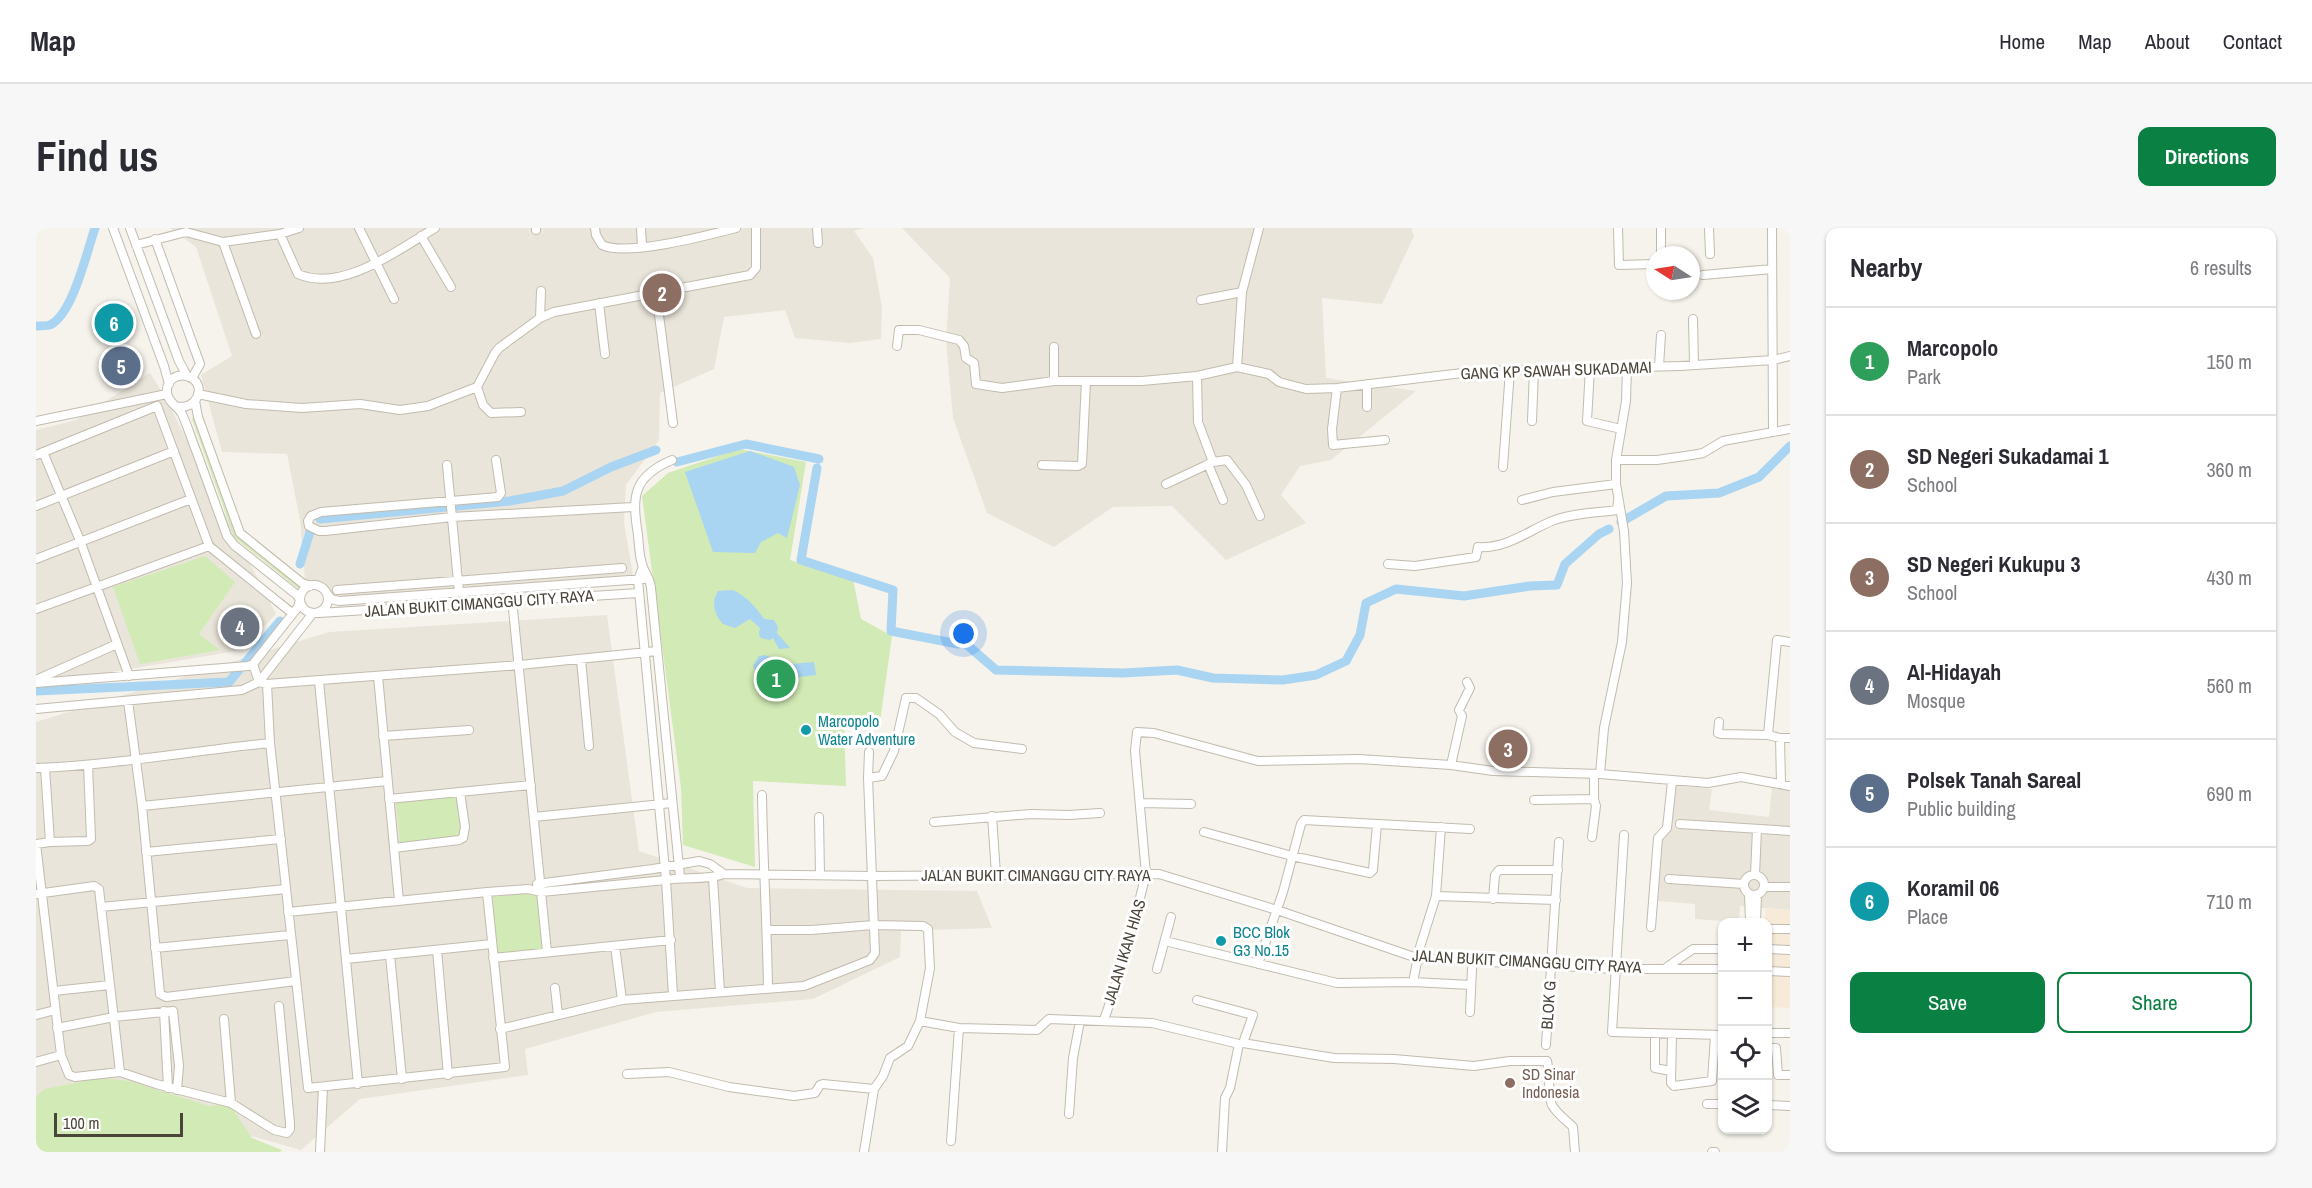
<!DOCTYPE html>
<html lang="en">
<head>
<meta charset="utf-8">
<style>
  body { margin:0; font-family:"Archivo Narrow",sans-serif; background:#f7f7f7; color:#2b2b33 }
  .controls { position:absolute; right:18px; bottom:18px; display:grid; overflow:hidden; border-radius:12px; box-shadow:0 2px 4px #0004 }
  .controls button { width:54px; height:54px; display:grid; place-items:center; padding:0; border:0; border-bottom:2px solid #e1e1e2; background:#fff; color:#2b2b33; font:30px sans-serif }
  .compass { position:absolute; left:1610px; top:18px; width:54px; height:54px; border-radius:50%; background:#fff; box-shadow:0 2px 4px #0004; rotate:282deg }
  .scale { position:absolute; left:18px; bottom:15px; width:129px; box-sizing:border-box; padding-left:6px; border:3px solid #4b4439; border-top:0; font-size:16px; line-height:21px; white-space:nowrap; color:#4b4439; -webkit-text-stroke:4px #fff; paint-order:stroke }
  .you { position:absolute; left:928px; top:406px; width:21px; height:21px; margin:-15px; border:4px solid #fff; border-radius:50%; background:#1a73e8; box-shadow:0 0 0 9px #1a73e833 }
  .badge { display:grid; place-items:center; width:39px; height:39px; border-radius:50%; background:#0b8043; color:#fff; font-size:20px; font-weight:700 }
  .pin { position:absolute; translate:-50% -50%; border:3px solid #fff; box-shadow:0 2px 6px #0006 }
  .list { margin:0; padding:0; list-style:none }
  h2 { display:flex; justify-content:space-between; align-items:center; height:78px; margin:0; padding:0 24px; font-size:26px }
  h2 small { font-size:20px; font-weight:400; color:#7c7c81 }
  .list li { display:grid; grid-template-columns:39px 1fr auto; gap:18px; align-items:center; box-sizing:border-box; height:108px; padding:0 24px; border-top:2px solid #e1e1e2 }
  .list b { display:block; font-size:22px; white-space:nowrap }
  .list p { margin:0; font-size:20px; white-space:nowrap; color:#7c7c81 }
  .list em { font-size:20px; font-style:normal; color:#7c7c81 }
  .actions { display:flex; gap:12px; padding:18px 24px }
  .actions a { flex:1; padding:14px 0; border:2px solid #0b8043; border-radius:12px; text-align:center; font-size:21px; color:#0b8043 }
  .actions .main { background:#0b8043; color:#fff }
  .icon { flex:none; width:33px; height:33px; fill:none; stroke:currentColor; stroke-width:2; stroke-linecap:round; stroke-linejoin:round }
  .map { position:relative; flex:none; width:1754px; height:924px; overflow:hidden; border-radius:12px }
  header { display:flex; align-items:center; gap:36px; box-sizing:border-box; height:84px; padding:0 30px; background:#fff; border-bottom:2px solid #e1e1e2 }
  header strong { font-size:28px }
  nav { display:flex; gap:33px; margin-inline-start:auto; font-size:21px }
  .intro { display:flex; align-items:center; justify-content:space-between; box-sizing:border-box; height:144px; padding:0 36px }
  h1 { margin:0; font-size:42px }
  .button { padding:15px 27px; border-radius:12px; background:#0b8043; color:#fff; font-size:21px; font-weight:700 }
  main { display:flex; gap:36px; padding:0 36px }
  aside { flex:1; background:#fff; border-radius:12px; box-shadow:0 2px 4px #0004 }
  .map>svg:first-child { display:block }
  .residential { fill:#eae5da }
  .commercial { fill:#f7ead8 }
  .green { fill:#d2eab5 }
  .water { fill:#a9d4f2 }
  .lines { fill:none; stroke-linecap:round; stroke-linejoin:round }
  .canal { stroke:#a9d4f2; stroke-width:9 }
  .minor-casing { stroke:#c2bbae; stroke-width:10 }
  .minor { stroke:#fff; stroke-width:8 }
  .culture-dot { fill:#0f9aa8; stroke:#fff; stroke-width:2 }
  .education-dot { fill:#8d6e63; stroke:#fff; stroke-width:2 }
  .labels { text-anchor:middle; stroke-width:6; stroke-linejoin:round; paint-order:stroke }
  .street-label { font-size:16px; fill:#4b4439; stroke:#fff }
  .culture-label { font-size:16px; fill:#0d838f; stroke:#fff; text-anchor:start }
  .education-label { font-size:16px; fill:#785e54; stroke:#fff; text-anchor:start }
</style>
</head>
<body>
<header>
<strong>Map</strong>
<nav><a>Home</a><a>Map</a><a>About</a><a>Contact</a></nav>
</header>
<div class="intro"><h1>Find us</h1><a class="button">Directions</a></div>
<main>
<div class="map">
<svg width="1754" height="924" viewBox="0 0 1754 924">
  <rect width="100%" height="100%" fill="#f6f3ec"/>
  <path class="residential" d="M134 0H829L818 3 837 30 846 79 845 111 814 115 759 110 749 82 688 89 678 141 624 165 623 212 590 257 588 295 597 347 298 369 269 351 264 292 251 226 186 224 165 147 196 128 160 19Z
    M866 0H1375L1378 8 1346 76 1286 70 1290 150 1380 163 1295 232 1264 238 1245 267 1270 295 1190 332 1136 278 1077 279 1018 319 951 285 917 190 910 113 914 50Z
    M114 145 128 167 240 386 206 422 0 457V202L40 192Z
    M571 387 603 623 711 660 941 663 956 700 865 703 864 729 777 771 620 784 489 821 492 847 324 871 265 922 86 872 0 887V494L293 404Z
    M1639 557 1676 561 1673 582 1733 589 1736 559 1754 561V682L1704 678 1703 694 1659 691V676L1622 673 1625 606Z"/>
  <path class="commercial" d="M1729 681 1754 682V780L1732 779V694H1729Z"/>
  <path class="green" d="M157 189 200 308 264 359V362L198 309 156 191Z
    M703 221 770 234 754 332 817 351 825 391 856 408 844 494H808L810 558 717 553 719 639 647 617 645 560 606 268 632 245Z
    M169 328 199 354 163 406 184 422 104 436 77 359Z
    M422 568 425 608 364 616 360 575Z
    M501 665 507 721 461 726 456 669Z
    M65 850 93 853 173 878 193 876 216 910 246 922 244 924H0V869L8 861Z"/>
  <path class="water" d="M714 223 758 239 764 257 751 310 742 305 725 314 719 325 677 324 649 244Z
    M697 362C710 368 720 379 728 391L738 392 742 399 741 405 754 420 743 421 737 410 734 412 725 410 723 406 724 400 714 391 699 400 687 396C678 386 675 374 682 363Z
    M729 427 736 430 743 437 778 434 780 447 763 449 758 457H753L745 451 722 450 717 438 723 428Z"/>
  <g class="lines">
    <path class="canal" d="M0 98C4 98 10 98 14 97 37 86 51 23 59 0
      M641 234 710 216 783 231
      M781 240 765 332 857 362 855 403 922 416 929 415 960 442 1087 445 1141 442 1177 450 1247 452 1280 447 1310 433 1324 407 1330 375 1360 361 1428 368 1494 358 1521 357 1529 336 1563 306 1573 301
      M284 291 474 273 527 263 575 239 620 222
      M1585 294 1630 268 1683 265 1723 249 1754 218
      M264 336 274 304
      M0 463 193 454 244 393"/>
    <g class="minor-casing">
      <path id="minor" d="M77 0 128 138 133 156
        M94 0 143 133 151 148
        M323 0 358 71
        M500 0V2
        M559 0 560 7 566 17C590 29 673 7 700 0
        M605 0 606 18
        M781 0 782 15
        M1582 0 1583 37 1619 36
        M1625 0V27
        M1673 0 1674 26
        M1736 0C1736 68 1737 136 1737 204
        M244 6 262 46C306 65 362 22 399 0
        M385 8 415 59
        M119 11 164 136 156 150
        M187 14 220 106
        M100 17 150 4 187 14 244 6 263 0
        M1667 47 1736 41
        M620 64 637 195
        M1165 72 1206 64
        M563 75 569 126
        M504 90 505 63
        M1657 91 1658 137
        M861 118 863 102H883L923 112 928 118 930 130 938 135 940 156 966 160 1018 153H1106L1161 148 1201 139 1233 146 1243 154 1270 161 1301 160 1443 143 1644 138 1737 132 1754 128
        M1623 138 1625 107
        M1201 139 1206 64 1223 0
        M1554 140 1551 193 1585 201
        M1161 148 1162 194 1177 234 1191 232 1210 257 1224 288
        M1018 153V119
        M1331 156V179
        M441 159 447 177 455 185 485 184
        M1301 160 1296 201 1297 217 1349 212
        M162 166 210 176 266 180 324 176 364 182 392 178 441 159 459 125 463 120 504 90 518 84 714 47 720 40V0
        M159 173 162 189 204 305 266 355 274 358
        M0 193 131 166
        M1496 193 1498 142
        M7 224 45 315 93 448
        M0 227 121 178 173 318 256 385
        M460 232 465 265 462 269 285 284 275 288 272 293 273 298 283 303H289L416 289 597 279
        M636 232C596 249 596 269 602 307 603 317 603 329 607 339 610 347 614 351 615 360L644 649
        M1580 232H1621L1656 227 1667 225 1687 213 1754 201
        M1172 236 1187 272
        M411 237 423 364
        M1006 237 1042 238 1046 236 1050 153
        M1467 239 1474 142
        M1130 256 1177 234
        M1486 272 1517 264 1580 256
        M0 278 138 223
        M0 331 155 271
        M1352 336 1379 338 1440 329 1442 319C1470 321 1492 303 1516 293 1536 285 1560 285 1581 282L1582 273
        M607 339 602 352 630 652C649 648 669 653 688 646L835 648 1123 646 1241 682 1381 730 1579 741H1686
        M264 371a14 14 0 1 1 28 0a14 14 0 1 1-28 0Z
        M475 361 511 724
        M301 362 586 340
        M292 367 295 371 303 373 607 351
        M0 381 173 318
        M283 385 603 365
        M545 431 553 518
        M217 436 223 454 231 456 234 515 272 860 469 839 451 664
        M342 448 363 673
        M0 452 81 416
        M283 453 322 856
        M0 455 212 438 217 436 262 379 264 372 261 367 198 317 191 308C181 280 171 253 161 225 156 213 152 199 146 186 142 178 131 174 131 164 130 152 142 144 153 149 172 156 161 184 140 178
        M231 456 484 437 621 423
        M92 473 106 578 124 766 130 769 260 753
        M0 481 206 462 223 454 277 385
        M1683 494 1682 505 1685 506 1732 507
        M347 508 433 502
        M1744 510 1732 507 1741 412 1754 414
        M1415 537 1426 488 1423 482 1434 460 1431 454
        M0 540C78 537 156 523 234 515
        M1564 546 1568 500 1586 414 1591 355 1588 303 1580 256V232L1590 173 1591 139
        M832 550 846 548 858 523 870 470H880L903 486 919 504 938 515 986 521
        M1745 556 1744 510H1754
        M726 567C727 632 731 696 732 760
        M353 571 495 557
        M1498 572 1558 571V547
        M1104 575 1155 576
        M106 578 351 553
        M956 588 960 646
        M498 589 636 575
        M783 589 784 647
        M898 594 995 586 1033 587 1064 585
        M1644 596 1754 603
        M1405 599 1400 668 1520 672
        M1168 604 1256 628 1334 645 1337 642 1341 596
        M1588 607 1576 804 1686 807
        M1556 609 1560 578 1558 571
        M14 614 52 613 55 611 52 537
        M0 616 25 827 33 847 39 849 84 844 120 856 195 875 238 902 251 905 254 901V895L243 778
        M0 616 14 614 9 540
        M358 620 423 612 427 610 429 599 424 564
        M110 624 245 611
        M1719 647 1721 601
        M1708 657a10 10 0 1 1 20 0a10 10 0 1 1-20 0Z
        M677 650 684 764
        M1633 651 1708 656
        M501 656 617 641 663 633 674 636 688 646
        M1728 659H1754
        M0 666 58 658 63 661 84 844
        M1713 666 1714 694
        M1457 671 1459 647 1463 642H1522
        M65 679 250 661
        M252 684 451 664 492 661 505 664 630 652 637 767
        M1720 694 1721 667
        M1615 699 1622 610 1631 600 1636 554
        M1732 701H1754
        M731 702H775L838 697 887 698 892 701 894 740 884 793 872 818 854 830 847 848 838 861 828 924
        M1129 713 1301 755 1377 754 1435 757
        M579 718 586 772
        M119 720 254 707
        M1732 721 1754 722
        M401 722 412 847
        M354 727 366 851
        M457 730 635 712
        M310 731 456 716
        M1222 736 1247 664 1265 596 1268 592 1434 601
        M1631 739 1657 721H1686
        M1121 741 1135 689
        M1732 743 1754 744
        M1377 754 1384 719 1400 668
        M519 760 522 787
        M18 763 74 757
        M1161 772 1217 787 1207 815
        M128 783 132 860
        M1434 784 1436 741
        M0 787 19 782
        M188 791 195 875
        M1068 792 1088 733 1110 646 1099 523 1101 504 1118 505 1222 533 1323 531 1415 537 1457 543 1564 546 1672 555 1705 549 1754 558
        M884 793 923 800 1001 802 1013 791 1116 795 1203 816 1207 815 1298 830 1358 831 1438 838 1474 833H1511C1514 844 1512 870 1516 877 1520 885 1530 892 1537 899L1539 924
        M21 800 78 789 137 783 143 838 141 862
        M464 801 586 772 768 758 834 732 839 725 832 550 833 524
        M1619 805V840L1635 843
        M1732 805H1754
        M1636 806 1635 855 1638 858 1676 853 1679 808
        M1510 817 1523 614
        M1732 820H1740L1742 847H1754
        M0 834 25 827
        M591 846 633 844 693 859 758 868 779 865 784 857 787 856 838 861
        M1671 876H1686
        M1732 877 1754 878
        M1033 886 1037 830 1044 793
        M915 913 923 800
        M284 924 287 859
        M1186 924 1189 870 1194 860 1203 816
        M1676 924H1679"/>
    </g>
    <use href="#minor" class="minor"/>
  </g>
  <g class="culture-dot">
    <circle cx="770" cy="502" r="6"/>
    <circle cx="1185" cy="713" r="6"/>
  </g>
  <circle class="education-dot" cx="1474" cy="855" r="6"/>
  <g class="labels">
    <g class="street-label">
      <text transform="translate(1520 142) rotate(-2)" y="6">GANG KP SAWAH SUKADAMAI</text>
      <text transform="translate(443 375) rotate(-4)" y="6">JALAN BUKIT CIMANGGU CITY RAYA</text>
      <text x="1000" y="653">JALAN BUKIT CIMANGGU CITY RAYA</text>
      <text transform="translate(1088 724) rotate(-73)" y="6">JALAN IKAN HIAS</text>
      <text transform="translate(1491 733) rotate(3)" y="6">JALAN BUKIT CIMANGGU CITY RAYA</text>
      <text transform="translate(1512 777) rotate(-86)" y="6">BLOK G</text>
    </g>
    <g class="culture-label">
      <text x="782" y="499">Marcopolo<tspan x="782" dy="18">Water Adventure</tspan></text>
      <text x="1197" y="710">BCC Blok<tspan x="1197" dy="18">G3 No.15</tspan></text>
    </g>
    <g class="education-label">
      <text x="1486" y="852">SD Sinar<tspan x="1486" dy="18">Indonesia</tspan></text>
    </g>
  </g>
</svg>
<div class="controls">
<button>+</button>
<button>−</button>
<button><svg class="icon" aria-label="locate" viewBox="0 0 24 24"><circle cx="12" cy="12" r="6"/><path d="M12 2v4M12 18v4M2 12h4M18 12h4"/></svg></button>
<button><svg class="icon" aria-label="layers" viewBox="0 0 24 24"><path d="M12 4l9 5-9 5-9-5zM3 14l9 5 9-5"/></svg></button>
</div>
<svg class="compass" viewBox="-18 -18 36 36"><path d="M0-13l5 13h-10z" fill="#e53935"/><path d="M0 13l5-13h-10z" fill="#7c7c81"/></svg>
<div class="scale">100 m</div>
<div class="you"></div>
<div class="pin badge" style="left:740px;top:451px;background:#2e9e5b">1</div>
<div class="pin badge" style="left:626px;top:65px;background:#8d6e63">2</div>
<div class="pin badge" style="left:1472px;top:521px;background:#8d6e63">3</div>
<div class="pin badge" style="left:204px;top:399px;background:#6b7280">4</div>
<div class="pin badge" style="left:85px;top:138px;background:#5c6f8a">5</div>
<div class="pin badge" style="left:78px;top:95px;background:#0f9aa8">6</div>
</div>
<aside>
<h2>Nearby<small>6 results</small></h2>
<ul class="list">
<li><span class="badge" style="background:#2e9e5b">1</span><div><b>Marcopolo</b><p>Park</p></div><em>150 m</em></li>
<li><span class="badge" style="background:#8d6e63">2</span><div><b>SD Negeri Sukadamai 1</b><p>School</p></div><em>360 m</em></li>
<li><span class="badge" style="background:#8d6e63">3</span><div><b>SD Negeri Kukupu 3</b><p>School</p></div><em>430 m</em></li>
<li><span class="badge" style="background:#6b7280">4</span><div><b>Al-Hidayah</b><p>Mosque</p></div><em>560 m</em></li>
<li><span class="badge" style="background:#5c6f8a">5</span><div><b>Polsek Tanah Sareal</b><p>Public building</p></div><em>690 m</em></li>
<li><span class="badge" style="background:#0f9aa8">6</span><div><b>Koramil 06</b><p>Place</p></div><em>710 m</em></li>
</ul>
<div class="actions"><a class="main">Save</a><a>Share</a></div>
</aside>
</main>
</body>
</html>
